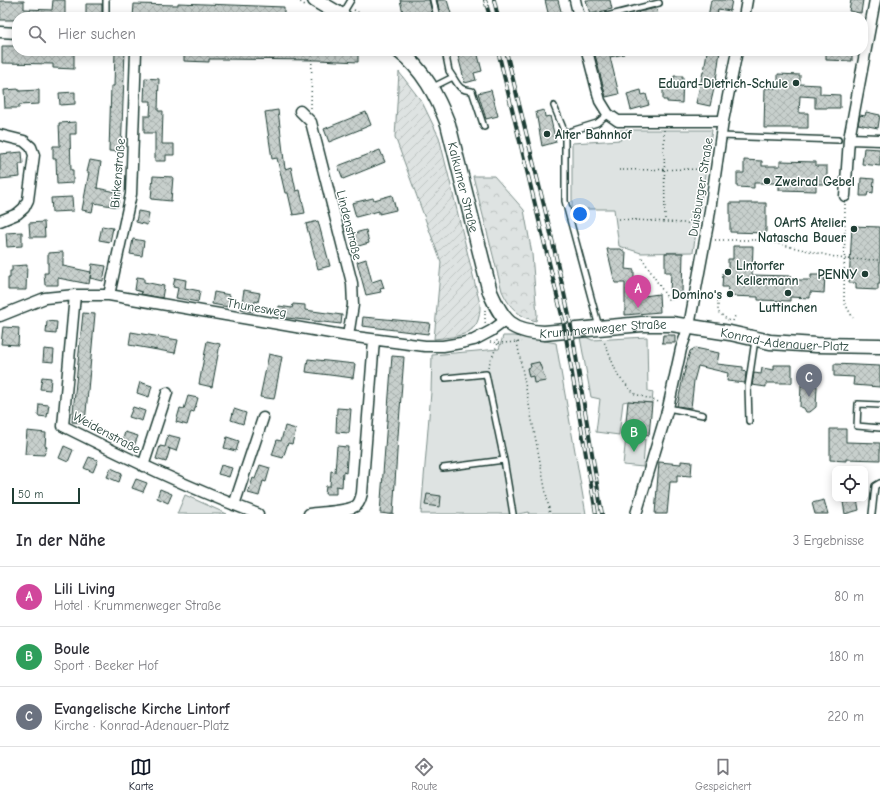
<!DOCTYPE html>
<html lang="de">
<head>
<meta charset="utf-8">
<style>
  body { margin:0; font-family:"Comic Neue",sans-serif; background:#f7f7f7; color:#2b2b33 }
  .controls { position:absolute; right:12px; bottom:12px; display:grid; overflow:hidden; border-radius:8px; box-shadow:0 2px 10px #0003 }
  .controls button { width:36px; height:36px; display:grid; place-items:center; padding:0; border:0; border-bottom:1px solid #e1e1e2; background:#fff; color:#2b2b33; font:20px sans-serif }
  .scale { position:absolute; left:12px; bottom:10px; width:68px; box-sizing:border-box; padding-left:4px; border:2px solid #1f3d34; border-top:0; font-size:11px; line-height:14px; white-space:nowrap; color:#1f3d34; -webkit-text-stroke:3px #fff; paint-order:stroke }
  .you { position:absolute; left:580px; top:214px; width:14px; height:14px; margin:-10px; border:3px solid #fff; border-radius:50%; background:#1a73e8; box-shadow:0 0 0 6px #1a73e833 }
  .badge { display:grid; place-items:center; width:26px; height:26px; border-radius:50%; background:#111827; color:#fff; font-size:13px; font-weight:700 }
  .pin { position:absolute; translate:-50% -33px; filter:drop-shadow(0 1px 2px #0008) }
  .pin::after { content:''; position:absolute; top:21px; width:14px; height:12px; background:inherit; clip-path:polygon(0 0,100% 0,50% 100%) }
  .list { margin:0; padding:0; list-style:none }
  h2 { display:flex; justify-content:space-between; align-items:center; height:52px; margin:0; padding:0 16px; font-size:17px }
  h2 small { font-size:13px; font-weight:400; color:#7c7c81 }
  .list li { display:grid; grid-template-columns:26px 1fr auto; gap:12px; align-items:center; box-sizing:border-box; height:60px; padding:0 16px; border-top:1px solid #e1e1e2 }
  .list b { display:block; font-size:15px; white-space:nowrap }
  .list p { margin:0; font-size:13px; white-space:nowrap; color:#7c7c81 }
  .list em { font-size:13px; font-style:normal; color:#7c7c81 }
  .icon { flex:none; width:22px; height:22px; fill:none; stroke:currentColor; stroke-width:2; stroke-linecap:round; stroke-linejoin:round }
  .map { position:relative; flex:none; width:880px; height:514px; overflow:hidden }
  .search { position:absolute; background:#fff; box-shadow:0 2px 10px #0003; left:12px; right:12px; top:12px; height:44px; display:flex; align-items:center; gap:10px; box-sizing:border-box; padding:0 14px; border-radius:16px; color:#7c7c81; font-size:15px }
  .sheet { height:232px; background:#fff }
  nav { display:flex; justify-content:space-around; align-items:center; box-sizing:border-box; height:56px; border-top:1px solid #e1e1e2; background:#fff; font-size:11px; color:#7c7c81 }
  nav a { display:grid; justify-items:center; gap:2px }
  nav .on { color:#111827 }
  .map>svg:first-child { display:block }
  .green { fill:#dee3e2; stroke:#7e908b }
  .forest { fill:url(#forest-crowns); stroke:#7e908b }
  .garden { fill:url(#garden-furrows); stroke:#7e908b }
  .building { fill:url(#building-cross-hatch); stroke:#1f3d34 }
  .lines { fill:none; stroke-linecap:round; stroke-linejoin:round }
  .service-casing { stroke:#1f3d34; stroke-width:8 }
  .minor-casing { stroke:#1f3d34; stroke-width:13 }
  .secondary-casing { stroke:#1f3d34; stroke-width:17 }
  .path { stroke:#1f3d34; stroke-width:1.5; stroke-dasharray:1 3; stroke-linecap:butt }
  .service { stroke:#fff; stroke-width:5 }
  .minor { stroke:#fff; stroke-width:10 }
  .secondary { stroke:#fff; stroke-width:14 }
  .rail-casing { stroke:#1f3d34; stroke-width:4 }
  .rail { stroke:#fff; stroke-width:2.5; stroke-dasharray:8; stroke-linecap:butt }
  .poi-dot { fill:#1f3d34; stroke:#fff; stroke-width:1.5 }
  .labels { text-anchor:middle; stroke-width:3; stroke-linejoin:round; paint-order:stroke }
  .poi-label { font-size:13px; font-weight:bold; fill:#1f3d34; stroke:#fff; text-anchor:end }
  .street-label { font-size:13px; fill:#1f3d34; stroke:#fff }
</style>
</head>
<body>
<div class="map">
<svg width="880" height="514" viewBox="0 0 880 514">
  <defs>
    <pattern id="forest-crowns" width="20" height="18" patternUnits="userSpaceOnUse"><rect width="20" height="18" fill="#dee3e2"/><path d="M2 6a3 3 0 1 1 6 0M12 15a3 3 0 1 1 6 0" fill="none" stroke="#bec4c2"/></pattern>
    <pattern id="garden-furrows" width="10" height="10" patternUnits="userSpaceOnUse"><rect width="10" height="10" fill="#dee3e2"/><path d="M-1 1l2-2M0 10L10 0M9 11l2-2" fill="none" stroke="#bec4c2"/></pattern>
    <pattern id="building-cross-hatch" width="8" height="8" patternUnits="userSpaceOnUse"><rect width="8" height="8" fill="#c7cfcc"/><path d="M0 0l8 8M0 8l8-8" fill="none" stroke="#aab3b0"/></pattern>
  </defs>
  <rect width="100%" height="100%" fill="#fff"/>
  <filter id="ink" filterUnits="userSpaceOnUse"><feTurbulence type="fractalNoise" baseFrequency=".025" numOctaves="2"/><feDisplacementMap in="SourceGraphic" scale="8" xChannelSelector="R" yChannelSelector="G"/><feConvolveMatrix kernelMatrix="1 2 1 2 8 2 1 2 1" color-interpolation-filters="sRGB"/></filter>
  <g filter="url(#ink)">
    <path class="green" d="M620 130H712L693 252 641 253 619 246 614 209H572V143L621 140Z
      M503 336H518L556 343 586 514H528L529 512 518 514H421L431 392 432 355 499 349Z
      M580 337H586L592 340 647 337 648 391 653 392 652 403 628 401 623 402 619 435 596 432 600 399 591 397Z
      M626 437 645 439 643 467 623 465Z
      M185 495 227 514H177Z"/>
    <path class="forest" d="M473 176H494L524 210 532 254 537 315 536 321C519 317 509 307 502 291Z"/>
    <path class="garden" d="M399 72 422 102 439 137 480 304C481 336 461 336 434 339L441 262 395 137Z"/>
    <path class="building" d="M53 0H65V17H17V20H0V1H24V9L52 10Z
      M400 0H429L433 17H404Z
      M437 0H447L452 17H441Z
      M545 0H558L562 15 549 17Z
      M586 0H610L612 9 590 14Z
      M711 0H732L730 11 718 9 717 17H708Z
      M851 0H863L861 13 849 11Z
      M178 3 284 7V17H133L134 4 178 5Z
      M86 4H102V17H86Z
      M656 8 659 17H639L638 12Z
      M2 46H17V51H74V69L53 68V64L2 63Z
      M115 51H125L121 152 109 151 111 86H114Z
      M184 51H358V62L318 60 222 59H209V62L184 61Z
      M459 51H469V53L477 51 482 71 474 73 476 80 465 83 458 56 460 55Z
      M594 51H623L624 54 610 57 619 94 606 97Z
      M707 51H720L716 80 710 106 696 103 703 72H704Z
      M826 51H852V61L826 60Z
      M778 74 800 75V84L820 85V94L840 95V108H815V97L800 96 799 113H808V128H764L765 88H778Z
      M674 76H683L682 103 667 102V100H663V86L674 87Z
      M145 78 159 79 158 111H163L162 144H174V155H166V161H155V133H144V116H150L151 101H144Z
      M19 89V91L39 90V104L19 105V108H5L4 90Z
      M491 90 498 116 486 119 478 93Z
      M641 90 642 95 646 94 649 105 631 110 627 94Z
      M75 92V104L60 105 59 93Z
      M278 110 285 169 291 167 296 191 300 190 305 213 293 215 288 193H285L277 158 272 159 265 112Z
      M544 110 545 117 550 116 556 142 542 146 536 112Z
      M366 112 371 125 329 142 324 129Z
      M866 112 880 115 878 128 858 124 860 115 865 116Z
      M76 122V134H70L71 170H73V183L57 184 56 159H53V146H60L59 123Z
      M864 148 880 149V166L862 164Z
      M380 150 385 162 343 179 338 166Z
      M22 152 23 164H19L20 177 0 179V154Z
      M90 160 101 162 97 188 121 193 118 207 94 203 92 212 82 210 89 172H87Z
      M744 160 762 161V166H780V161L816 162V166H827V184H816V191L779 190V183H754V188L737 187V173H744Z
      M153 176 173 177 171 201 151 199Z
      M861 178 874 179 873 193 868 192 867 196H860Z
      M392 195 396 210 379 214V211L356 217 352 203 373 198 374 200Z
      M72 197 73 211 52 212 51 198Z
      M730 203H766V233L730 232Z
      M138 211 149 213 147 225 136 222Z
      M318 221 330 266 318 269 306 224Z
      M44 222 45 237H30L29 223Z
      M102 226 113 228 110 242 99 240Z
      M852 226 880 227V284H878V290L856 289V283H849Z
      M366 230 369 243 355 247 351 234Z
      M22 232V246L7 247 6 233Z
      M133 239 144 241 142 256 130 254Z
      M733 246H753L752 275 790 276 791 280H811V275H825L824 293 810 292V298L790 297V301L758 300V297L727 296 728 287H722L723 273H728V259H733Z
      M607 249H621L626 253 625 269 634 270V293H637V295H643L644 296 659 294 660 312 625 315V283H615Z
      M63 252V266L91 272 89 284 58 278V285H45L44 273H48V253Z
      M665 253H683L682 293H670L671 272H665Z
      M366 259 372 282 381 279 384 288 380 289 381 292 366 295 357 262Z
      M92 264 106 266 103 281 90 278Z
      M27 265 26 290H8V278H10V271H12V266Z
      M137 277 144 278V282L164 286 162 298 141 294 142 292 135 290Z
      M175 278 186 280 185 288 200 291 198 302 176 298 178 288 173 287Z
      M244 290 260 293 258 302 255 301 253 312 241 309Z
      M214 292 230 295 228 307 212 304Z
      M293 304 305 305V310L342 315 341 324 278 317 279 306 292 308Z
      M83 313 95 314 85 423 72 422Z
      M363 317 430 323 428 334 362 326Z
      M47 321 57 322 56 334 46 333Z
      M3 327 19 328 18 345 1 344Z
      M131 332 178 340 175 353 129 345Z
      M663 335H675V343H662Z
      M207 341 220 344 212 387 199 384Z
      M695 348 719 353 717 364 743 367V371L746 372 745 383 727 381 728 373 698 366 694 381 691 408 677 406 683 377 690 351Z
      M44 349 54 350 53 362 43 361Z
      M269 354 282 357 274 399 260 397Z
      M392 356 404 357 398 436 393 514H388L380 513Z
      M308 359 355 364 353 378 306 372Z
      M539 362 546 381 534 383 533 376 529 377 527 368 531 367 530 364Z
      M834 364 880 366V387L853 385 854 377 834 376Z
      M774 365H792V383H766V387L752 385 754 373 761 374 762 368 774 370Z
      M42 377 51 378 50 390 40 389Z
      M140 382 152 386 149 397 137 393Z
      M801 385 817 386V387L816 407 810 412H806L804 408 800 407Z
      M188 396 198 398 194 412 191 411 187 425 176 422 180 408 184 409Z
      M628 401 652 403 649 435 625 432Z
      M39 404 49 405 47 417 38 416Z
      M133 407 145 411 142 421 129 417Z
      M337 408 351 409 349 433 336 432Z
      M234 409 246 413 243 424 231 420Z
      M285 426 296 429 292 444 288 443 283 458 272 455 277 440 281 441Z
      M830 429H846V442L880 443V460L846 459V461L830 460Z
      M27 431 46 433 45 446 47 447 44 455 25 454Z
      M125 432 138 436 134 446 122 442Z
      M168 435 180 438 176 451 168 448 170 449 166 462 156 459 160 446 165 447Z
      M227 437 239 441 236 451 224 448Z
      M64 446 73 450 68 462 59 458Z
      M337 446 348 447 346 473 343 472 342 487 336 486V494H325L326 486H330L331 471 335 472Z
      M89 457 98 460 93 472 84 468Z
      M681 461 692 462 691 476 677 475V482H670L667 514H655L659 462 681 464Z
      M221 465 232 468 229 477 218 474Z
      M260 465 270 468 266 482 263 481 259 496 248 493 253 478 255 479Z
      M111 468 122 473 119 482 107 477Z
      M136 479 147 483 143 492 132 488Z
      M160 489 172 494 168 503 157 498Z
      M427 494 441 496 440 507 425 505Z
      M850 499H857L859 510 845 514 843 502H850Z
      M824 500 828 514H815L812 503Z"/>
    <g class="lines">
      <g class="service-casing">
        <path id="service" d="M106 0V17
          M433 0 437 17
          M342 15 351 0
          M603 17 659 3
          M453 77C459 87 460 90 472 91L484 127
          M433 87 453 77 449 71 445 51
          M554 106 565 133
          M721 136 838 140
          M599 327 565 201V133L597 123 608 114
          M446 378 486 374 504 460 513 514
          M880 405 858 404 857 426 880 428
          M668 408 703 415
          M749 421 748 387 755 340
          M443 468 504 460
          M872 514 875 486 880 483"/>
      </g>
      <g class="minor-casing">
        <path id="minor" d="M575 0 579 17
          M744 17 747 0
          M0 32 17 33
          M587 51 600 101 608 114 618 121H723
          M300 111 311 122 352 283 353 305 348 336
          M0 135 24 141 31 147 34 155 28 200 24 208 17 214 0 221
          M849 139 880 140
          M845 196 849 139 875 0
          M75 295 63 426C127 458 191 489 258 514
          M109 295 131 194 136 51
          M0 316 45 298 75 295H109L348 336 425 346H443L461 343 474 340 491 331 506 320
          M143 466 167 393
          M234 505 263 418
          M309 514C320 512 349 512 357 505 360 502 361 497 362 493L374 340
          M636 514 668 408 681 349 689 326 708 224 723 121 737 51"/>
      </g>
      <g class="secondary-casing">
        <g id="secondary">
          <path d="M315 0 344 17"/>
          <path id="s1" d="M399 51C423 69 437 96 448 124L490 292C503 322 511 331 544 333L642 324H672L730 333 770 342 816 345 880 346"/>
        </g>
      </g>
      <path class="path" d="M297 0 305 5
        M354 10 366 17
        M382 51 388 56
        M311 108 312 51
        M664 130 665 222
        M619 170 707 169
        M845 204 844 302 853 318
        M619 219 699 224
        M715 240H761L844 259 880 260
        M642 258 668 299 685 297
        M705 296 718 298V312L729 321
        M485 310V322L486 324
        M733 321 735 316
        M603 339 618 376 635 394 659 402
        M490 342 498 343 522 342
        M517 342 550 514
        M488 367 498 343 496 339"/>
      <use href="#service" class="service"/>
      <use href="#minor" class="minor"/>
      <use href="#secondary" class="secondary"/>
      <g class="rail-casing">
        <path id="rail" d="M485 0 490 17
          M494 0 498 17
          M498 51 563 320 596 514
          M506 51 550 230 570 320 602 514"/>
      </g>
      <use href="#rail" class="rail"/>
    </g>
  </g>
  <g class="poi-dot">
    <circle cx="796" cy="83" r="4"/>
    <circle cx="547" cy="134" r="4"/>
    <circle cx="767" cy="181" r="4"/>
    <circle cx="854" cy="229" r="4"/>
    <circle cx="728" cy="272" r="4"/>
    <circle cx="865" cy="274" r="4"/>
    <circle cx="788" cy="293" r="4"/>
    <circle cx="730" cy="294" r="4"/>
  </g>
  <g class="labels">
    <g class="poi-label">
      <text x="788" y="88">Eduard-Dietrich-Schule</text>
      <text x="555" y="139" text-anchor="start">Alter Bahnhof</text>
      <text x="775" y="186" text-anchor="start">Zweirad Gebel</text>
      <text x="846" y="227">OArtS Atelier<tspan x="846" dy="15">Natascha Bauer</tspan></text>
      <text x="736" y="270" text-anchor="start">Lintorfer<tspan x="736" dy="15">Kellermann</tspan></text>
      <text x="857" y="279">PENNY</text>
      <text x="722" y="299">Domino's</text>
      <text x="788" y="312" text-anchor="middle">Luttinchen</text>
    </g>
    <g class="street-label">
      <text transform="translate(117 173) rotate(-85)" y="5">Birkenstraße</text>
      <text dy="5" stroke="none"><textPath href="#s1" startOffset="154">Kalkumer Straße</textPath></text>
      <text transform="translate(700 187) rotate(-81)" y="5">Duisburger Straße</text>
      <text transform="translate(350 225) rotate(76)" y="5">Lindenstraße</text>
      <text transform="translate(257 307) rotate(10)" y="5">Thunesweg</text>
      <text dy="5" stroke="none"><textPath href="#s1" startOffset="395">Krummenweger Straße</textPath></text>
      <text dy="5" stroke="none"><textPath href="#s1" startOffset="578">Konrad-Adenauer-Platz</textPath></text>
      <text transform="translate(107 432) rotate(28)" y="5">Weidenstraße</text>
    </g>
  </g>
</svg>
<div class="controls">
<button><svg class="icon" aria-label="locate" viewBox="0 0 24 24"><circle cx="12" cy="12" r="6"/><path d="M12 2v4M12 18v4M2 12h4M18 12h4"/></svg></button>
</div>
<div class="scale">50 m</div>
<div class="you"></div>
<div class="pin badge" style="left:638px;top:308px;background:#d1479c">A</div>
<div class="pin badge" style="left:634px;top:452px;background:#2e9e5b">B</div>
<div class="pin badge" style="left:809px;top:397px;background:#6b7280">C</div>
<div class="search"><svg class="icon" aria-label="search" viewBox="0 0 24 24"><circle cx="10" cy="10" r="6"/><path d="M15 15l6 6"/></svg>Hier suchen</div>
</div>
<section class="sheet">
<h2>In der Nähe<small>3 Ergebnisse</small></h2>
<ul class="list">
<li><span class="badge" style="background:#d1479c">A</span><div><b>Lili Living</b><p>Hotel · Krummenweger Straße</p></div><em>80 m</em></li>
<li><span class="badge" style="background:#2e9e5b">B</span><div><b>Boule</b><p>Sport · Beeker Hof</p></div><em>180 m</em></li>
<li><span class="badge" style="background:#6b7280">C</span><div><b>Evangelische Kirche Lintorf</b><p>Kirche · Konrad-Adenauer-Platz</p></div><em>220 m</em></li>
</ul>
</section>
<nav>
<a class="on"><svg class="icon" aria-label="map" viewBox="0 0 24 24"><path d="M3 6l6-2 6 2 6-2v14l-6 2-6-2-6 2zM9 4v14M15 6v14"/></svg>Karte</a>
<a><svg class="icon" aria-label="directions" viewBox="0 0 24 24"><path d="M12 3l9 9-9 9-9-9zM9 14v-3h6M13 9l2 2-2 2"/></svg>Route</a>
<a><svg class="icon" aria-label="saved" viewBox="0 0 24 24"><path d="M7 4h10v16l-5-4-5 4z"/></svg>Gespeichert</a>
</nav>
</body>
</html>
